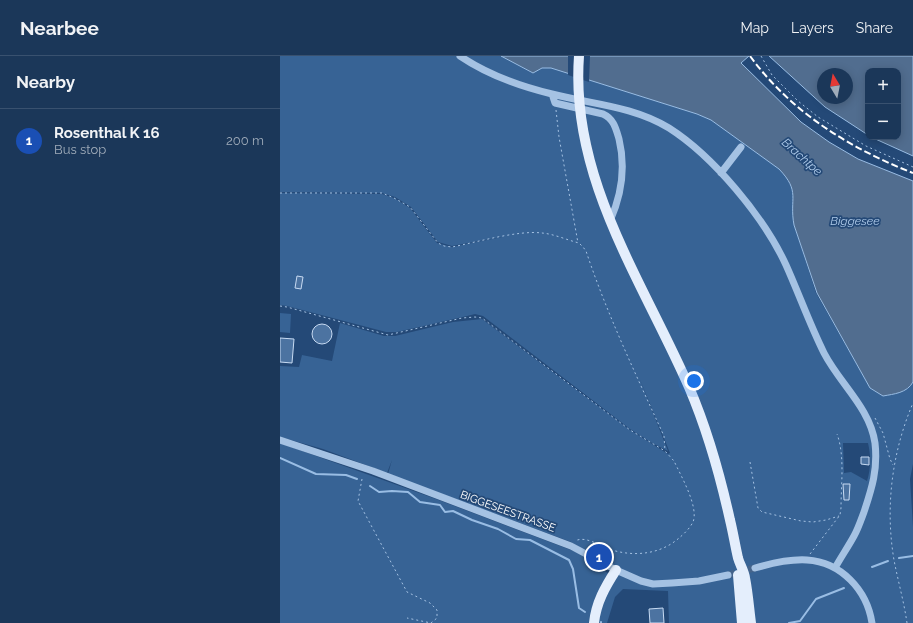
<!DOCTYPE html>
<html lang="en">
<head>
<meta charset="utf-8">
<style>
  body { margin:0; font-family:Raleway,sans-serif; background:#284262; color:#f1f3f6 }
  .controls { position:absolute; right:12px; top:12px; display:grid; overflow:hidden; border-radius:8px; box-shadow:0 2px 10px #0003 }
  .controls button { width:36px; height:36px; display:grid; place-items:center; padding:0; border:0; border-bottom:1px solid #39516f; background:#1b3759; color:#f1f3f6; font:20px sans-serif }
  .compass { position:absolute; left:537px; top:12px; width:36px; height:36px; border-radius:50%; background:#1b3759; box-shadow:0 2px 10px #0003; rotate:350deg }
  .you { position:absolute; left:414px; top:325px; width:14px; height:14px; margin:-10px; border:3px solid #fff; border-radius:50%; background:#1a73e8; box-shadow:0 0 0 6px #1a73e833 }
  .badge { display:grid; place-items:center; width:26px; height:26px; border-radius:50%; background:#edc669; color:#fff; font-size:13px; font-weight:700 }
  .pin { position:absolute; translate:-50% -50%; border:2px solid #fff; box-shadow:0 1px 4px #0006 }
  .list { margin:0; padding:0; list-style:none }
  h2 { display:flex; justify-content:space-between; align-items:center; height:52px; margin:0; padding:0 16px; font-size:17px }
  h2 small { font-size:13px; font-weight:400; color:#a0acba }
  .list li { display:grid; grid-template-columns:26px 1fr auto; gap:12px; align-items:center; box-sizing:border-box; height:64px; padding:0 16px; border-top:1px solid #39516f }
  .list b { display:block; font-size:15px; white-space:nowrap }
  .list p { margin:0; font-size:13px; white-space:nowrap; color:#a0acba }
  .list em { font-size:13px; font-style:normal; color:#a0acba }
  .map { position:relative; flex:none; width:633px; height:567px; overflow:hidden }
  header { display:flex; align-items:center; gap:24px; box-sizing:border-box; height:56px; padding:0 20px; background:#1b3759; border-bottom:1px solid #39516f }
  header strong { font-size:19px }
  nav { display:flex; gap:22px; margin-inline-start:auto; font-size:14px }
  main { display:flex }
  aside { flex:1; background:#1b3759 }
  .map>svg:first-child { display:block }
  .green { fill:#376395; fill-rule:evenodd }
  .water { fill:#516d8f; stroke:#99bde4; fill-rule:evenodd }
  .pier { fill:#244977 }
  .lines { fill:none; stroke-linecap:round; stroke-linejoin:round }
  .stream { stroke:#99bde4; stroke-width:2 }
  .building { fill:#4c73a1; stroke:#c8dbf3 }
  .minor-tunnel { stroke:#45648b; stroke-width:7; stroke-dasharray:7 3.5; stroke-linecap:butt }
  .path { stroke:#a5c2e3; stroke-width:1; stroke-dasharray:2 3; stroke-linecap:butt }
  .minor { stroke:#a5c2e3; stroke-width:7 }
  .major { stroke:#e4eefc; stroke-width:10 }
  .rail { stroke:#fff; stroke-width:2; stroke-dasharray:7 3; stroke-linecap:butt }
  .labels { text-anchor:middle; stroke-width:3.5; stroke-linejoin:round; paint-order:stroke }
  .street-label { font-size:11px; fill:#fff; stroke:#244977 }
  .water-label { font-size:12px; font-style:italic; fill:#b0cceb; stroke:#244977 }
</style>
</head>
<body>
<header>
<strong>Nearbee</strong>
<nav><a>Map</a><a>Layers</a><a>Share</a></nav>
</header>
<main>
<aside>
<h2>Nearby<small></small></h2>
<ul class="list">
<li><span class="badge" style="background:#1a4fb4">1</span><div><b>Rosenthal K 16</b><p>Bus stop</p></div><em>200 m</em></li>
</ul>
</aside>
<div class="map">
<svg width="633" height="567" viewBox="0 0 633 567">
  <rect width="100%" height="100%" fill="#244977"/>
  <path class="green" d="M0 0H177L182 4 219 23 240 27 241 26 219 20 181 0H221L252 17 262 12H271L417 58 431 64 499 113C521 136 509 142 514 169L536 237 590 332 603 340C614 338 627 337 633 326V408L630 423 633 471V567H389L388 535 343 533 335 541 327 567H0V387L156 443 299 497 329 518 324 529 334 514 291 486 108 418 112 404 107 417 43 393 0 381V310L19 311 22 299 52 305 60 267 104 280H115L173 266 202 263 350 374 388 398 390 397 359 321 388 395 372 387 350 373 203 260 195 258 187 260 117 276H106L7 250 0 249V137L102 138 114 142 130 152 157 187 172 191 227 180 172 190 158 186 131 151 115 141 102 137 0 136ZM563 387H588C591 400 591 412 587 425L571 416 564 417Z
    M0 257 11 258 10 277 0 276Z"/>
  <path class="water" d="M221 0H469L461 7 521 66 549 86 578 103 633 125V326C627 337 614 338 603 340L590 332 537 237 514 169C509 142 521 136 499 113L431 64 417 58 271 12H262L253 17Z
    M489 0H633V100L591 81H618V15H588V79L545 51ZM543 18H567V42H543Z"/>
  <path class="pier" d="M288 0H310L309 26 288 19Z"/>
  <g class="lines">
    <path class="stream" d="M0 402 36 418 66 419 77 423
      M90 430 99 436 112 435 128 436 140 446 160 449 165 456 173 455 192 464 218 473 236 483 250 484 289 504 293 513 299 552 305 556
      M619 502 633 500
      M592 511 608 505
      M321 566V567
      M509 567 520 565 536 543 564 532"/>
  </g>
  <path class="building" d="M17 220 23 221 21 233 15 232Z
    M32 278a10 10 0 1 1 20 0a10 10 0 1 1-20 0Z
    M0 282 14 283 12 307 0 306Z
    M581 401H589V409L581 408Z
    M563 428H570L569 444H564Z
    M383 552 384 567H370L369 553Z"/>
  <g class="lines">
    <path class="minor-tunnel" d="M448 519 475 512"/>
    <path class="path" d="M481 0 492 19 518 45 538 61 586 90 633 111
      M276 54 279 81 298 187
      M0 137H102L114 142 130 151 158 187 164 190 172 191C198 186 238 174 262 177 274 178 287 184 299 187L303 191 306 195C327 258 356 319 384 380L385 395
      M0 250 7 251 108 279 182 262 195 261 202 262 350 374 385 395 394 405C401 420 419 451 413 466 410 472 404 478 399 482 381 498 355 501 332 494 321 491 306 479 295 485
      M595 362 603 377 610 403 613 409
      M470 406 478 452 482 456 521 465 533 466 546 464 559 460
      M82 423 78 445 127 536 150 547 157 554V562L151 567 127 562
      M530 498 560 459 561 452C561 428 565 400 557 378
      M627 567C624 546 618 525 614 504 605 451 612 396 633 347"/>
    <path class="minor" d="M180 0C208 19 239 30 272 38 311 48 353 50 389 72 433 100 484 161 506 209 519 238 530 269 544 297 560 328 590 352 595 387 598 413 592 432 584 456 581 464 578 473 574 480 568 491 561 501 555 512
      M272 38 275 47 323 58C334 63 336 73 339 83 346 112 342 138 330 165
      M441 117 461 91
      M0 384 93 415 291 490 336 514 361 525 373 528 392 527 419 525 448 519
      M475 512C492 507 510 503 527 504 561 506 587 534 592 567"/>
    <path class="major" d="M299 0C290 122 362 224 409 331 427 373 440 419 450 464 453 476 455 489 458 502 460 509 464 515 465 522 468 537 469 552 471 567
      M458 519 462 567
      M314 567C316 547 325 531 336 514"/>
    <path class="rail" d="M470 0C511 56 569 92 633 117"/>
  </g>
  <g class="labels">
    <g class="street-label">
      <text transform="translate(228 455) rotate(20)" y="4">BIGGESEESTRASSE</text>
    </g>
    <g class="water-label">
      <text transform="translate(522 101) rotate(42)" y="4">Brachtpe</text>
      <text x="575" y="169">Biggesee</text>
    </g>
  </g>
</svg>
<div class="controls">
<button>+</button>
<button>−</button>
</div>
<svg class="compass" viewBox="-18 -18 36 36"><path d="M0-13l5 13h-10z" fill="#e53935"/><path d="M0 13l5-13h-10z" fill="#a0acba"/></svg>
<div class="you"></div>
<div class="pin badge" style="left:319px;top:501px;background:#1a4fb4">1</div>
</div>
</main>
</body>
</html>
